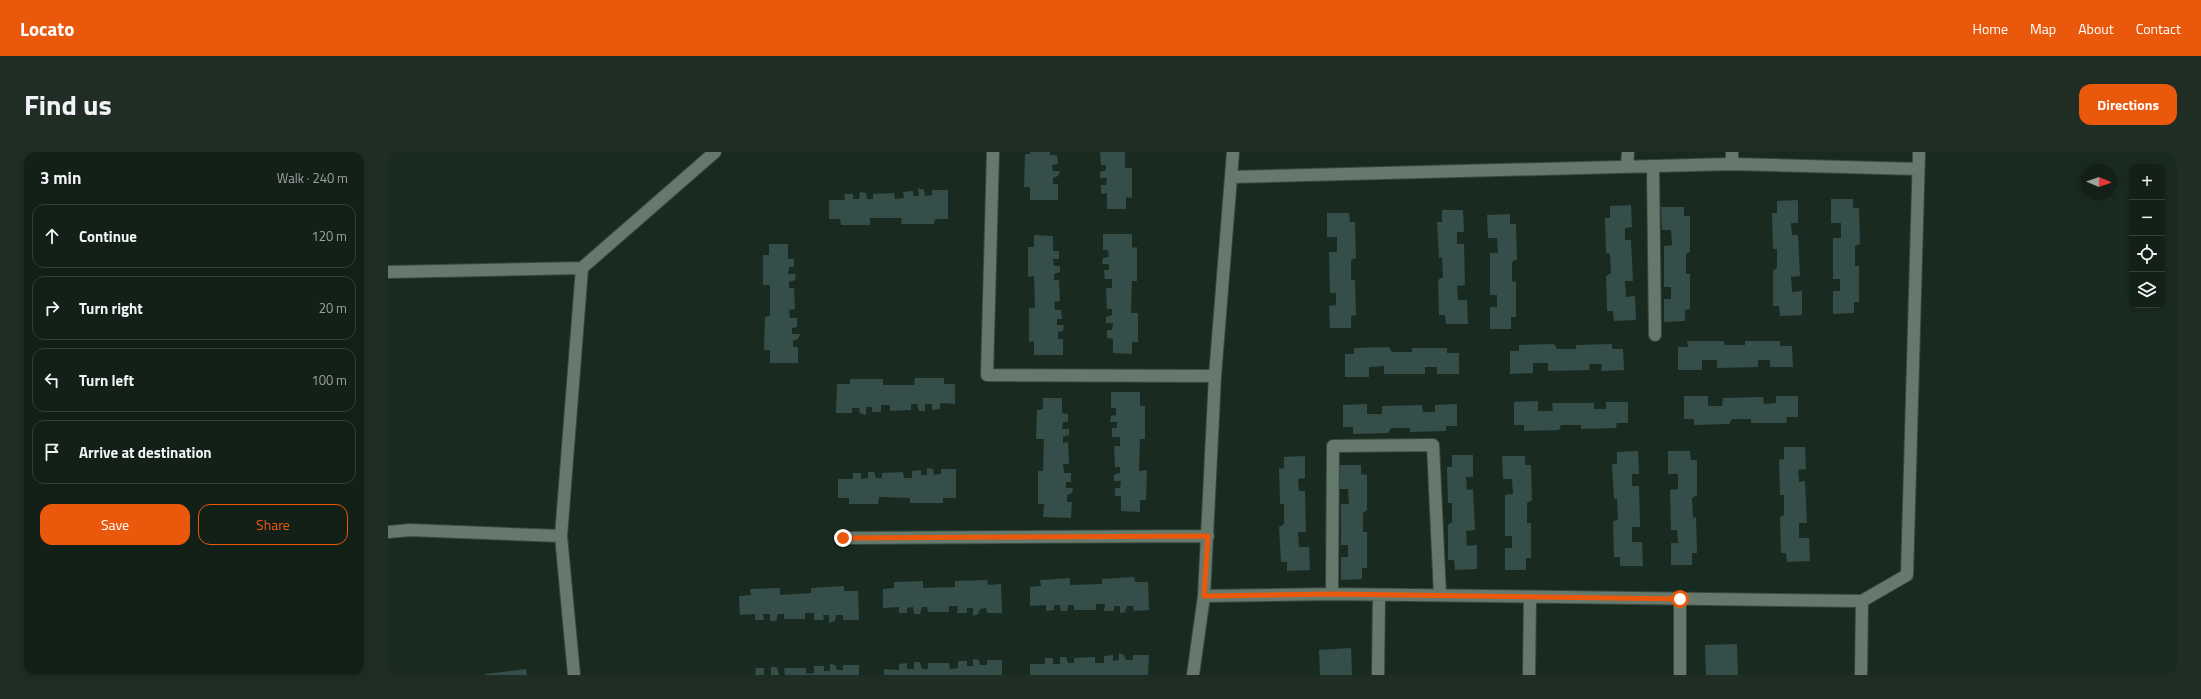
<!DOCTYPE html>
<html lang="en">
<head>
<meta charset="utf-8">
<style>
  body { margin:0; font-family:"Titillium Web",sans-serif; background:#202d25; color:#f1f3f6 }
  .controls { position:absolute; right:12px; top:12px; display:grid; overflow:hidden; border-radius:8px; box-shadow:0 2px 6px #0003 }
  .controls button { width:36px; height:36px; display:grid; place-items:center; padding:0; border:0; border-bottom:1px solid #323e37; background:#132018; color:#f1f3f6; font:20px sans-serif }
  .compass { position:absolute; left:1693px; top:12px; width:36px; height:36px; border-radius:50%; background:#132018; box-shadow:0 2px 6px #0003; rotate:92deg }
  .stop { position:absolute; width:12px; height:12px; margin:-9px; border:3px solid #ea580c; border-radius:50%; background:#fff }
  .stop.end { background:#ea580c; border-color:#fff; box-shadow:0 1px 4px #0008 }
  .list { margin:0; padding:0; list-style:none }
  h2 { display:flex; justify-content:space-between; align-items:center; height:52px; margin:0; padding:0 16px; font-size:17px }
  h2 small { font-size:13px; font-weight:400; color:#9da3a2 }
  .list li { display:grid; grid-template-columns:26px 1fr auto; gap:12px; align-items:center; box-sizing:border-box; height:64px; margin:0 8px 8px; padding:0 8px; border:1px solid #323e37; border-radius:12px }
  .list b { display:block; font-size:15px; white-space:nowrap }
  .list em { font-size:13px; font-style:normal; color:#9da3a2 }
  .actions { display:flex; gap:8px; padding:12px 16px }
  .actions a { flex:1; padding:9px 0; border:1px solid #ea580c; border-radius:12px; text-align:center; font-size:14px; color:#ea580c }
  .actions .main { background:#ea580c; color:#fff }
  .icon { flex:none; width:22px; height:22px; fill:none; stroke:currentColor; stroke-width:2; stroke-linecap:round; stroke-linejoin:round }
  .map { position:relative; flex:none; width:1789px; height:523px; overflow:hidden; border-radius:12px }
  header { display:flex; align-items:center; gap:24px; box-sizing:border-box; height:56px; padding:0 20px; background:#ea580c; color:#fff }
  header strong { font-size:19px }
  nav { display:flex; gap:22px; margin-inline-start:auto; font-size:14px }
  .intro { display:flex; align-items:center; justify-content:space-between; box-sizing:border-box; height:96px; padding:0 24px }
  h1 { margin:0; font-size:28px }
  .button { padding:10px 18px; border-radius:12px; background:#ea580c; color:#fff; font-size:14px; font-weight:700 }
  main { display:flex; gap:24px; padding:0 24px }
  aside { flex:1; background:#132018; border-radius:12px; box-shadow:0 2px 6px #0003 }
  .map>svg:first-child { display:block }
  .building { fill:#354e49 }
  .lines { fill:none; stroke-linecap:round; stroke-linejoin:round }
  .minor-casing { stroke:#3a493f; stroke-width:14 }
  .minor { stroke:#657a6d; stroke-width:12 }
  .route { stroke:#ea580c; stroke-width:5 }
</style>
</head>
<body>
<header>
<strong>Locato</strong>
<nav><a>Home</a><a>Map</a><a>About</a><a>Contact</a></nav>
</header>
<div class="intro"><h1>Find us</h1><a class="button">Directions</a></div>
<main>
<aside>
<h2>3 min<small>Walk · 240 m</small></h2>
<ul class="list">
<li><svg class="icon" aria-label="ahead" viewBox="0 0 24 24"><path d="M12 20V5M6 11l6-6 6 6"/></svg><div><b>Continue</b></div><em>120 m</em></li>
<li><svg class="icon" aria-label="right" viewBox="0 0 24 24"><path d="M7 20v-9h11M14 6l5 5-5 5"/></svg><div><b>Turn right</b></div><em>20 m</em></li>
<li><svg class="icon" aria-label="left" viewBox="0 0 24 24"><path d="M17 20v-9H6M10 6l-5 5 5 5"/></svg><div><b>Turn left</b></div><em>100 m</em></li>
<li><svg class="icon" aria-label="arrive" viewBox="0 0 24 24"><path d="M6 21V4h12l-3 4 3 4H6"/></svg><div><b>Arrive at destination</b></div></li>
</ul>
<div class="actions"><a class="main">Save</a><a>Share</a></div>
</aside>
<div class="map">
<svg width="1789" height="523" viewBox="0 0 1789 523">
  <rect width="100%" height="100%" fill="#192b20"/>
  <path class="building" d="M642 0H662V3H669L670 12 664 13 665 19H672L670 24 665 26V32H670V48H642V35H636L637 2H642Z
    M712 0H737V16H744V46L738 45V57H719V41L713 42V33H718L719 26H712V20L718 18V13H713Z
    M530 36 536 38 537 44 544 43V38H560V67H547L546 72H513L514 66H482V73H453L452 67H441V48H457L456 42H465V47H471L472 40 478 41 479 47H485V42L506 41 507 47 516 46 515 40 525 39V44H531Z
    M1443 47H1465V56H1471L1472 92 1467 94V114H1471V150H1466V161L1445 162V139H1452V127H1445V86H1453V71H1443Z
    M1410 48V71H1403L1404 83H1410L1412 124 1403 125 1404 140 1414 139V163L1392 164 1391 154H1385V119L1389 116V97H1385L1384 61H1389V49Z
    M1243 53 1244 75 1237 76V88H1243L1245 129H1237L1238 145 1247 144 1248 168 1226 169 1225 159H1219L1218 124 1223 121 1222 102 1218 101 1217 66H1222V54Z
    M1273 55H1296V64H1302V100L1298 102V122H1302V157L1297 158V169L1276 170V147H1283V135H1276V94L1284 93 1283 78H1274Z
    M1054 58H1075L1076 80H1069V92H1076L1077 133 1069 134 1070 148H1079L1080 172H1058L1057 163H1051L1050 128 1055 125 1054 105 1051 106 1049 70H1054Z
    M939 61H961L962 70H967L968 106 963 108V128H967L968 163 963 164V176H942L941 154 948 153V141H942L941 100H949V85H939Z
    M1122 62V72H1128L1129 107 1124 110V129L1128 130V165H1123V177H1102V155H1109V143H1102V101H1110L1109 86H1100L1099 63Z
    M715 82H744V96L749 95V129H744L743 161H750V190H744V202L725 201V187L719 186V178H724L725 171H718V165L724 163V157H719L718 136H724V127H717L716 118H721V112H714L715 106 721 105 720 98H715Z
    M646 83 665 84V99H671V107H665L666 114H672V120L666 122V128H671L672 149 666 150 667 158H673L674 167H669V173H676L675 179 670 180V187H675V203H646V189L641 190V156H647L646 124 640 125V95H646Z
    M381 92H400V107H406V115H401L400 122H408L407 128 401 130V136H406L407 157 401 158 402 166H409V175L404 176V182H412L410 187 405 189V195H410V211H382V198H376L377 165 382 164V133H375V103H381Z
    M1299 189H1335L1337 193H1357V189H1392V194H1404L1405 215H1382V208H1370V215L1329 216V208H1314V218H1290V195H1300Z
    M1166 192 1169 197H1188V193L1224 192V197H1235L1236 218 1213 219 1214 212H1201L1202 218 1160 219V211H1145V221L1122 222V199H1131V193Z
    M1001 195 1004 200H1024V196H1059V201H1071V222H1049V215H1037V222H996V214L981 215V225H957V202H966V196Z
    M527 226H556V232H567V252L552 251V257L544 258V252H537V259H531L529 252H523V258L502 259V253H493V260H484V255H478V263L472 261 471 256H464V261H448L449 232H462V227H495V233H526Z
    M723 240H752V254H757V287H752L751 319 759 318 758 348H752V360L733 359V344H727V336H732L733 329H726V323L732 321V315H727L726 294H732V285H724V276H729V270H722L723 264 728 263V256H723Z
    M1296 244H1320V254H1334L1335 246 1375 245 1376 252 1388 251V244H1410V265H1399L1398 271H1363V267H1344L1341 272 1306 273V267H1296Z
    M655 246H674V261L680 262V270H675L674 277H681V283L675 285V291L680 290 681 312H675L676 321H683V330H678V336H685L684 341 679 343V350H684L683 366 655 365 656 352H650V319H655L656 287H648L649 258 655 257Z
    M1150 249V259H1165L1164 251H1206V257H1218V250H1240V271H1229L1228 276 1193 277V273H1173L1171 278 1136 279V273H1126V250Z
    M979 252V262H994V254L1034 253 1035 260H1047V253L1069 252V274H1058V279L1022 280V276H1003L1000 281 965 282V275H955V253Z
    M1396 295H1417L1418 317 1410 318 1411 330 1417 329 1419 371H1411V386H1421L1422 409 1399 410 1398 401H1393L1392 365 1396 363V343H1392L1391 308 1396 307Z
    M1250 299 1251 322H1244V334H1251L1252 375H1244V390H1254L1255 414H1232V405H1226L1225 370 1230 367 1229 347H1226L1224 312H1229V300Z
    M1280 299H1302L1303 308H1309V343L1304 346 1305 366 1308 365 1309 401H1304V413H1283V391H1290L1289 378H1283L1282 338 1290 337V322H1280Z
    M1064 303H1085V325H1078L1079 338 1085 337 1087 378 1078 379 1079 394 1089 393V417L1067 418 1066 408H1060V373L1064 370V351H1060L1059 315H1064Z
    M917 304V326L910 327 911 339H917L918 380H910L911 395H921L922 418 899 419V410H893L891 375 896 372V352H892L891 317 896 316V305Z
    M1114 304H1137V313H1143L1144 348 1139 351V371H1143V406H1138V418H1117V396H1124V384H1117V343L1125 342 1124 327H1115Z
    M950 313H973V322L979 323V358L975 361V380H979V416H974V427L953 428V405H960V393H953V352H961L960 337H951Z
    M539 316 545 317 546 323 553 322V317H568V346H555V351H522V346L491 345 490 352H461V346H450V327H465V321H473V327L480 326V320H486L488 326H494V321L515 320 516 326H524V319L533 318V323H539Z
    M746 425 747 430H760L761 458 746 459 745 454H739L737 460 732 461V454H726V459H716L717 452H708V458H686V453H680L679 459H673L672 453H666V458L658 459V453L642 454V435L653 434 652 428 682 426V433L714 432V427Z
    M599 428 600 433 613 432 614 461H599L598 456 592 457 590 462 585 464V456H579V461H569L570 454H561V460H540L539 455H534L532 462H526L525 455 519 456V461H511V455L495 456V437L506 436V430L535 429V436L567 435V429Z
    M456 434V439H470L471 468H455V463H448L447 469 441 471V463H435L436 468H426V461H417V467H396V462H390L388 469H382V462H375L376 468H367V462L352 463 351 444 363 443 362 437 392 436V443L423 441V436Z
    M1349 492 1350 523H1318L1317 493Z
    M963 496 964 523H932L931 498Z
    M731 501 736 503 738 508H745V503H761L760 523H642V512H657V506H665V512H672V505H678L680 511H686V506L707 505V511H716V504L725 503V509L731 508Z
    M585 507 591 508 592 513H599V508H614V523H496V517L511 518V512L519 511V517H526V510H532L534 517H540V511H561L562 517 570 516V509H579V514H585Z
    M442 512 447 513 449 518H455V513H471V523H397L396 516H418V522L426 521V514H436V519H442Z
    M383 515H389L391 523H383Z
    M368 516H376V523H367Z
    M138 517 139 523H97V522Z"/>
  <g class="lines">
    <g class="minor-casing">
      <path id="minor" d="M605 0 599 223 827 224
        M1344 0V12
        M1265 14 1267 183
        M1239 15 1240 0
        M843 25 1344 12 1530 17
        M0 120 194 116 327 0
        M0 380 22 378 173 384
        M455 386 820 384
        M944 442 945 294 1045 293 1052 443
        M816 444 944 442 1474 449 1519 423 1531 0
        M1292 447V523
        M186 523 173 384 194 116
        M805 523 816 444 827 224 845 0
        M990 523 991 443
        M1141 523 1142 445
        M1473 523 1474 449"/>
    </g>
    <use href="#minor" class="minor"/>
  </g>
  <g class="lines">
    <path class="route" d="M455 386 820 384 816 444 944 442 1292 447"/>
  </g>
</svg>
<div class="controls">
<button>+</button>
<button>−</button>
<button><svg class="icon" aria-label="locate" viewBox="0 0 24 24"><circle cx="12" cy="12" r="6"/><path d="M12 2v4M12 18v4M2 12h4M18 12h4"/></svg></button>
<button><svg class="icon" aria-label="layers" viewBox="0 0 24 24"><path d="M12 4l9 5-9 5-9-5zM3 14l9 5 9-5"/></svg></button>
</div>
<svg class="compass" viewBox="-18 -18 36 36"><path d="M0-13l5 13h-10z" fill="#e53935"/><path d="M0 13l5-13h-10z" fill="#9da3a2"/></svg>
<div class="stop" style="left:1292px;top:447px"></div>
<div class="stop end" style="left:455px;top:386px"></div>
</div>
</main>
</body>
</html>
